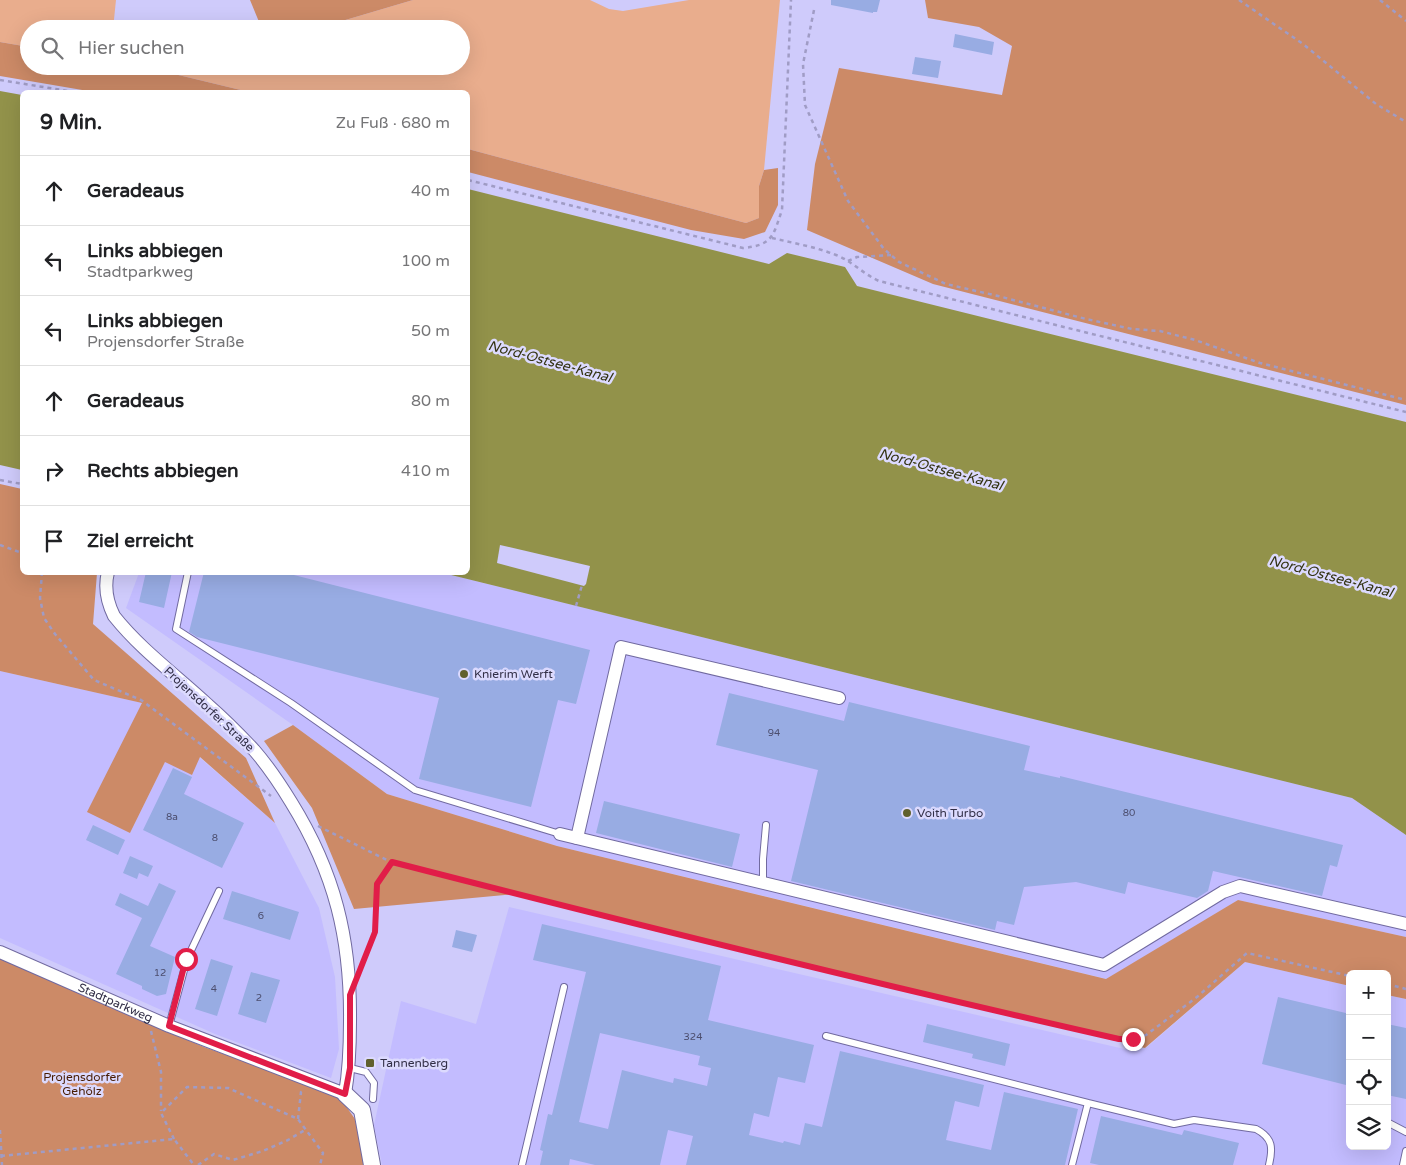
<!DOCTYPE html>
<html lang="de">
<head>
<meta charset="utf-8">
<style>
  body { margin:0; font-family:"Varela Round",sans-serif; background:#f6f6f6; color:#202124 }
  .controls { position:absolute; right:15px; bottom:15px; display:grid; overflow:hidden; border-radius:8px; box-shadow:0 5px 20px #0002 }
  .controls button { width:45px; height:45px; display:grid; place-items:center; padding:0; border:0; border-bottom:1px solid #e0e0e0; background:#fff; color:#202124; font:25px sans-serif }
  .stop { position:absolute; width:15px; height:15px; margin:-11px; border:4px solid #e11d48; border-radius:50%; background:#fff }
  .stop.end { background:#e11d48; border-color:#fff; box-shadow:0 1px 5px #0008 }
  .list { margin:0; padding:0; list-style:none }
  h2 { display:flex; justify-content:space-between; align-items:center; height:65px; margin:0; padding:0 20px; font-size:21px }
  h2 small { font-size:16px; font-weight:400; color:#757577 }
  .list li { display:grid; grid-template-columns:32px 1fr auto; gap:15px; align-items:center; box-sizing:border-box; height:70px; padding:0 20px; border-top:1px solid #e0e0e0 }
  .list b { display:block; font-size:19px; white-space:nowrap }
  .list p { margin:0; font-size:16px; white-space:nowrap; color:#757577 }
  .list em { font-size:16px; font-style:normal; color:#757577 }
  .icon { flex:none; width:28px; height:28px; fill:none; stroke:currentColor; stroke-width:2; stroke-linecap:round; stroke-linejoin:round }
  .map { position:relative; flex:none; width:1406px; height:1165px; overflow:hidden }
  .search { position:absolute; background:#fff; box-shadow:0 5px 20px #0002; left:20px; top:20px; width:450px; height:55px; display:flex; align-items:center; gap:12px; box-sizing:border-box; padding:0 18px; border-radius:28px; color:#757577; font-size:19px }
  .panel { position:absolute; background:#fff; box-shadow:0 5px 20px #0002; left:20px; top:90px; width:450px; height:485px; border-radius:8px }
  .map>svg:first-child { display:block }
  .built { fill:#c3bcff }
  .green { fill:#e9ad8d }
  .forest { fill:#cc8a67 }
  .water { fill:#92924a }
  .pier { fill:#cfcbfb }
  .building { fill:#98ace3; fill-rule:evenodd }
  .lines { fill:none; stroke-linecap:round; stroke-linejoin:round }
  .service-casing { stroke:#716aa0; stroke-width:8 }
  .minor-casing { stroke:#716aa0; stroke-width:14 }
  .tertiary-casing { stroke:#716aa0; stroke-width:18 }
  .path { stroke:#a09cc5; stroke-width:2.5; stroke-dasharray:4 4; stroke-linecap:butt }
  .service { stroke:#fff; stroke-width:6 }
  .minor { stroke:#fff; stroke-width:12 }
  .tertiary { stroke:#fff; stroke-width:16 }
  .route { stroke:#e11d48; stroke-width:6 }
  .poi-dot { fill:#60602d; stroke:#dcdafe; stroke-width:2 }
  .labels { text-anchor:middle; stroke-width:5; stroke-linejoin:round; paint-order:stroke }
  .number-label { font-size:10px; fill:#4c4e6e }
  .poi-label { font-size:12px; fill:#322f47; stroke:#dcdafe; text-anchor:start }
  .street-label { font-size:12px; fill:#322f47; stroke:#dcdafe }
  .park-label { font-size:12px; fill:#471c02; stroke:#dcdafe }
  .water-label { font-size:14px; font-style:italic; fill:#343414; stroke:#dcdafe }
</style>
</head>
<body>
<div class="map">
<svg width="1406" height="1165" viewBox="0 0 1406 1165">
  <rect width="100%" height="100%" fill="#cfcbfb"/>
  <path class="built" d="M139 573H443L1352 798 1406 835V937L1238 900 1107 979 557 846 387 794 293 725 126 608Z
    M0 671 142 703 130 833 165 762 199 757 275 823 319 908 335 977 339 1049 331 1078 215 1034 0 938Z
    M509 907 1133 1051 1146 1048 1245 962 1350 986V1146H1387V995L1406 999V1165H382L374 1125 401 1001 476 1024Z"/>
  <path class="green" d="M0 0H116L113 29H29V47L0 42Z
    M413 0H590L609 9 623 11 689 0H780L764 170 759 186V218L746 223 468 149V92H249L141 66H461V29H315Z
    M258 24 262 29H149Z"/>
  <path class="forest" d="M250 0H413L315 29H262Z
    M925 0H1406V405L933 284 807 230 815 164 839 68 1002 95 1012 46 979 27 928 18Z
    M0 42 29 47V66H141L249 92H94L0 76Z
    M468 149 746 223 759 218V186L764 170 778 168V205L765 232 744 239 691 230 468 172Z
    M0 484 22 489V572L97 573 93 624 246 758 275 823 200 757 192 775 165 762 130 833 87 812 142 703 0 671Z
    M293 725 387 794 557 846 1106 979 1238 900 1406 937V999L1387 995V974H1350V986L1245 962 1145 1048 516 894 354 909 312 808 264 741Z
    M0 958 204 1047 327 1091 343 1102 355 1119 364 1165H0Z"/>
  <path class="water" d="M0 91 22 95V470L0 465Z
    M468 189 769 264 787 253 845 267 857 286 1406 422V835L1352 798 443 573 468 572Z"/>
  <path class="pier" d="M500 545 590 566 586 584 584 586 497 563Z"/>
  <path class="building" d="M831 0H880L877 12H873V13L831 5Z
    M955 34 994 42 992 55 953 47Z
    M915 57 941 61 938 78 912 74Z
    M146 572H172L164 608 139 602Z
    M204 572H282L590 650 576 704 558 700 531 807 419 779 439 698 197 637 189 632Z
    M729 693 844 721 849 702 1030 746 1024 770 1060 778V776L1343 845 1337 867 1330 865 1322 896 1213 871 1208 891 1197 898 1128 882 1125 894 1076 882 1024 887 1014 925 997 921 995 930 791 881 818 770 716 745Z
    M173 768 192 777 184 794 244 823 222 868 143 830Z
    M604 801 740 834 732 867 596 833Z
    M93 825 125 840 118 855 86 840Z
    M130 856 153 866 148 877 139 873 137 879 123 873Z
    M159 883 176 891 150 946 175 957 166 994 157 996 142 989V986L116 974 142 918 115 905 120 893 148 906Z
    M232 891 299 912 290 940 223 919Z
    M542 924 721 966 708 1020 814 1045 805 1083 778 1077 769 1117 754 1113 749 1135 783 1143 784 1141 800 1145 805 1123 822 1127 840 1051 984 1085 979 1107 955 1101 946 1140 991 1150 1004 1092 1078 1109 1065 1165H686L693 1136 668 1130 660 1165H595L570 1159 569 1165H540L543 1151 540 1150 548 1114 552 1115 586 972 533 960ZM600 1033 700 1056 698 1065 711 1068 707 1086 674 1078 673 1083 622 1070 608 1129 579 1122Z
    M456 930 477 935 472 952 452 947Z
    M211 959 233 966 217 1016 195 1009Z
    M251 972 280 980 266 1023 238 1014Z
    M1278 997 1350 1014V1086L1262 1064Z
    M927 1024 1010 1044 1005 1066 972 1058 973 1054 923 1042Z
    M1387 1024 1406 1028V1099L1387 1095Z
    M1101 1116 1182 1135 1184 1130 1239 1143 1233 1165H1099L1090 1163Z"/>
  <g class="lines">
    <g class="service-casing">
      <path id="service" d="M188 572 176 629 291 703 415 790 560 834
        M763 883V859L766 825
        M169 1026 187 959 219 891
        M826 1036 1088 1103 1072 1165
        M350 1068 366 1072 374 1083 373 1099
        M1088 1103 1174 1124 1194 1120 1256 1129C1273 1138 1273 1148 1269 1165
        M1387 1122 1406 1132
        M522 1165 564 987
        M1403 1165 1406 1151"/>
    </g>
    <g class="minor-casing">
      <g id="minor">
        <path d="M560 834 1104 965 1223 892 1240 886 1406 924"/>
        <path d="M577 838 621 647 839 698"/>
        <path id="s1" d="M0 952 169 1026 345 1094C349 1070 350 1047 350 1022 351 939 335 873 291 802 280 784 268 766 254 750 239 734 224 719 208 705 177 676 141 650 114 616 107 602 104 588 108 572"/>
      </g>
    </g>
    <g class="tertiary-casing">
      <path id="tertiary" d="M345 1094 362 1110 372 1165"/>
    </g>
    <path class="path" d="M1239 0 1303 44 1376 104 1406 122
      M1380 0 1406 21
      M814 10 803 64 805 105 848 201 884 249 899 262 946 284 998 296 1086 319 1132 329 1160 331 1195 340 1260 363 1406 400
      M0 80 74 92
      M468 180 743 248C773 245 773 236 782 210L791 0
      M772 238C793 243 816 247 836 255 852 261 863 274 879 281L1406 412
      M848 261 857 257 891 255
      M0 480 22 484
      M0 545 22 553
      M42 572 40 598 44 618 55 634 94 680 141 700 271 796
      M576 606 582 585
      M318 826 391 862 652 929 1119 1039H1133L1146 1035 1197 997 1247 953 1350 976
      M361 969 375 932 377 884 391 862
      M1387 984 1406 989
      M151 1031 161 1072V1111
      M298 1119 301 1092 304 1090
      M0 1130 2 1165
      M174 1139 161 1113 187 1087 228 1088 298 1119 323 1153 320 1165
      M1 1156 174 1139 194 1165
      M198 1165 214 1154 233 1160 263 1151 288 1140 305 1130"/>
    <use href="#service" class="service"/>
    <use href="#minor" class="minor"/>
    <use href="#tertiary" class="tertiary"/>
  </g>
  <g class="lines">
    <path class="route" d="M186 959 169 1026 345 1094 350 1068V995L375 932 377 884 392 862C633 924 876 984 1119 1039H1133"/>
  </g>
  <g class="poi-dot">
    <circle cx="464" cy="674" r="5"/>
    <circle cx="907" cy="813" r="5"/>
    <rect x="365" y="1058" width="10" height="10" rx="2.5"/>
  </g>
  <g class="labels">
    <g class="number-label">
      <text x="774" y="736">94</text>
      <text x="1129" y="816">80</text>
      <text x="172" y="820">8a</text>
      <text x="215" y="841">8</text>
      <text x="261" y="919">6</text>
      <text x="160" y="976">12</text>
      <text x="214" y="992">4</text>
      <text x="259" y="1001">2</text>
      <text x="693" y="1040">324</text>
    </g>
    <g class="poi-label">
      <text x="474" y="678">Knierim Werft</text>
      <text x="917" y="817">Voith Turbo</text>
      <text x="380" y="1067">Tannenberg</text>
    </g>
    <g class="street-label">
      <text transform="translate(209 709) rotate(43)" y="4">Projensdorfer Straße</text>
      <text dy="4" stroke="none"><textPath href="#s1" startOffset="126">Stadtparkweg</textPath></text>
    </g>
    <g class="park-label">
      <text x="82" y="1081">Projensdorfer<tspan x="82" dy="14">Gehölz</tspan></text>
    </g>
    <g class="water-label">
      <text transform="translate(550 361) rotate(15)" y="5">Nord-Ostsee-Kanal</text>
      <text transform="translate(941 469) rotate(15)" y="5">Nord-Ostsee-Kanal</text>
      <text transform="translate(1331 576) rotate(15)" y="5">Nord-Ostsee-Kanal</text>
    </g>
  </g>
</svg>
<div class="controls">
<button>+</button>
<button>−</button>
<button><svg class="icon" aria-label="locate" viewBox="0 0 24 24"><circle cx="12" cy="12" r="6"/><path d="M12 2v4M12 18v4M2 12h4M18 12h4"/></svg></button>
<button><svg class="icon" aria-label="layers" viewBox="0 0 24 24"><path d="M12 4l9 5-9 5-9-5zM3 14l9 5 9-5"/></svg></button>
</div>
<div class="stop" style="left:186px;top:959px"></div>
<div class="stop end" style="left:1133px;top:1039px"></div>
<div class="search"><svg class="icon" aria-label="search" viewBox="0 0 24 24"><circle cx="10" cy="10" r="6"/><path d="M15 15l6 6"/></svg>Hier suchen</div>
<section class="panel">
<h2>9 Min.<small>Zu Fuß · 680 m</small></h2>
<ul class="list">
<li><svg class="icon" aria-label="ahead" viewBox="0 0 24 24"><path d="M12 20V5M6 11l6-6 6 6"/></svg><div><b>Geradeaus</b></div><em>40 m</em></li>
<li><svg class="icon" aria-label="left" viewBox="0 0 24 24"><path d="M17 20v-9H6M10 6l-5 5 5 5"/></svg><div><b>Links abbiegen</b><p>Stadtparkweg</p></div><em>100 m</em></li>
<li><svg class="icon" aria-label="left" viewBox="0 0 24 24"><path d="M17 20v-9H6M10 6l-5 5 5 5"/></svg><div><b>Links abbiegen</b><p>Projensdorfer Straße</p></div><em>50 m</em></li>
<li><svg class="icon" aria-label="ahead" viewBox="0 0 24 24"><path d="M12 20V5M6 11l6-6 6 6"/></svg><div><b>Geradeaus</b></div><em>80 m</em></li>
<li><svg class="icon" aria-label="right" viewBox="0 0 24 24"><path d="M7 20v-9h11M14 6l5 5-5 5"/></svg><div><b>Rechts abbiegen</b></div><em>410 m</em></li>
<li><svg class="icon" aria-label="arrive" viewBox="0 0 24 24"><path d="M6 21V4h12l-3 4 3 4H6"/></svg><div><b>Ziel erreicht</b></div></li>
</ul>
</section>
</div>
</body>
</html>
